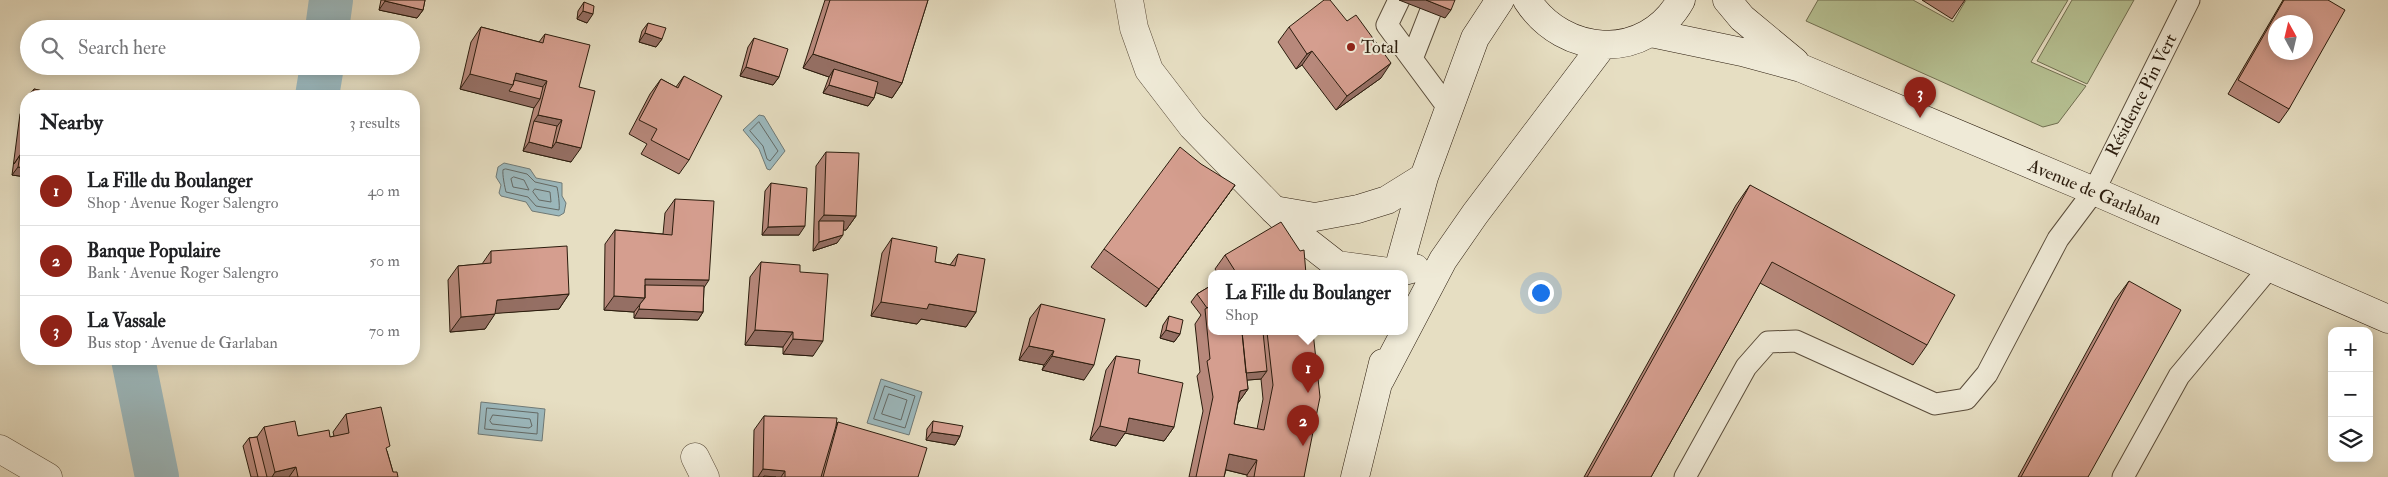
<!DOCTYPE html>
<html lang="en">
<head>
<meta charset="utf-8">
<style>
  body { margin:0; font-family:"IM FELL Double Pica",serif; background:#f2f2f2; color:#202124 }
  .controls { position:absolute; right:15px; bottom:15px; display:grid; overflow:hidden; border-radius:10px; box-shadow:0 2px 12px #0003 }
  .controls button { width:45px; height:45px; display:grid; place-items:center; padding:0; border:0; border-bottom:1px solid #e0e0e0; background:#fff; color:#202124; font:25px sans-serif }
  .compass { position:absolute; left:2268px; top:15px; width:45px; height:45px; border-radius:50%; background:#fff; box-shadow:0 2px 12px #0003; rotate:352deg }
  .you { position:absolute; left:1540px; top:292px; width:18px; height:18px; margin:-12px; border:4px solid #fff; border-radius:50%; background:#1a73e8; box-shadow:0 0 0 8px #1a73e833 }
  .badge { display:grid; place-items:center; width:32px; height:32px; border-radius:50%; background:#8f2418; color:#fff; font-size:16px; font-weight:700 }
  .pin { position:absolute; translate:-50% -41px; filter:drop-shadow(0 1px 2px #0008) }
  .pin::after { content:''; position:absolute; top:26px; width:18px; height:15px; background:inherit; clip-path:polygon(0 0,100% 0,50% 100%) }
  .popup { position:absolute; left:1208px; top:270px; width:200px; height:65px; box-sizing:border-box; display:grid; place-content:center; border-radius:10px; background:#fff; filter:drop-shadow(0 1px 4px #0005); font-size:16px; white-space:nowrap; color:#757577 }
  .popup b { font-size:19px; color:#202124 }
  .popup::after { content:''; position:absolute; left:50%; top:100%; margin-left:-10px; border:10px solid transparent; border-top-color:#fff }
  .list { margin:0; padding:0; list-style:none }
  h2 { display:flex; justify-content:space-between; align-items:center; height:65px; margin:0; padding:0 20px; font-size:21px }
  h2 small { font-size:16px; font-weight:400; color:#757577 }
  .list li { display:grid; grid-template-columns:32px 1fr auto; gap:15px; align-items:center; box-sizing:border-box; height:70px; padding:0 20px; border-top:1px solid #e0e0e0 }
  .list b { display:block; font-size:19px; white-space:nowrap }
  .list p { margin:0; font-size:16px; white-space:nowrap; color:#757577 }
  .list em { font-size:16px; font-style:normal; color:#757577 }
  .icon { flex:none; width:28px; height:28px; fill:none; stroke:currentColor; stroke-width:2; stroke-linecap:round; stroke-linejoin:round }
  .map { position:relative; flex:none; width:2388px; height:477px; overflow:hidden }
  .search { position:absolute; background:#fff; box-shadow:0 2px 12px #0003; left:20px; top:20px; width:400px; height:55px; display:flex; align-items:center; gap:12px; box-sizing:border-box; padding:0 18px; border-radius:28px; color:#757577; font-size:19px }
  .panel { position:absolute; background:#fff; box-shadow:0 2px 12px #0003; left:20px; top:90px; width:400px; height:275px; border-radius:20px }
  .map>svg:first-child { display:block }
  .green { fill:#b6c193; stroke:#706e50 }
  .water { fill:#9cb9be; stroke:#6f7a77 }
  .lines { fill:none; stroke-linecap:round; stroke-linejoin:round }
  .shore { stroke:#646a66; stroke-width:1 }
  .canal { stroke:#9cb9be; stroke-width:44 }
  .lane-casing { stroke:#5a4c3a; stroke-width:23 }
  .street-casing { stroke:#5a4c3a; stroke-width:29 }
  .secondary-casing { stroke:#2b1c0d; stroke-width:29 }
  .lane { stroke:#efead7; stroke-width:21 }
  .street { stroke:#efead7; stroke-width:28 }
  .secondary { stroke:#efead7; stroke-width:28 }
  .wall { fill:#b7887b; stroke:#2b1c0d; fill-rule:evenodd }
  .shaded-wall { fill:#956f64; stroke:#2b1c0d }
  .building { fill:#d59e8f; stroke:#2b1c0d; fill-rule:evenodd }
  .poi-dot { fill:#8f2418; stroke:#efead7; stroke-width:2 }
  .labels { text-anchor:middle; stroke-width:4; stroke-linejoin:round; paint-order:stroke }
  .poi-label { font-size:18px; fill:#2b1c0d; stroke:#efead7; text-anchor:start }
  .street-label { font-size:18px; fill:#2b1c0d; stroke:#efead7 }
</style>
</head>
<body>
<div class="map">
<svg width="2388" height="477" viewBox="0 0 2388 477">
  <rect width="100%" height="100%" fill="#e6dec2"/>
  <filter id="stains"><feTurbulence type="fractalNoise" baseFrequency=".004" numOctaves="4"/><feColorMatrix values="0 0 0 0 .2 0 0 0 0 .09 0 0 0 0 .02 0 0 0 .5 -.17"/></filter>
  <radialGradient id="worn" r=".72"><stop offset=".6" stop-color="#630" stop-opacity="0"/><stop offset="1" stop-color="#630" stop-opacity=".3"/></radialGradient>
  <path class="green" d="M1818 0H1913L1953 22 1966 0H2068L2031 62 2086 86 2058 123 2043 127 1806 21Z
    M2072 0H2134L2087 84 2037 61Z"/>
  <path class="water" d="M759 115 764 116 785 151 770 170 767 169 759 149 743 130Z
    M504 163 530 169 536 178 562 183V196L566 203 564 213 559 216 532 211 526 202 501 196 499 193 501 185 496 177 498 167Z
    M881 379 922 392 909 435 867 423Z
    M481 402 545 409 542 441 478 434Z"/>
  <g class="lines">
    <path class="shore" d="M759 122 778 151 770 161 767 159 763 146 750 131Z
      M506 169 527 174 535 182 557 187C558 191 560 206 559 210L536 206 528 197 506 192C505 188 502 174 503 170Z
      M514 177 524 180 529 190 513 187 511 179Z
      M535 189 550 192 551 202 539 200 533 192Z
      M885 386 915 396 905 428 874 419Z
      M889 394 907 400 901 420 882 414Z
      M487 408 538 413 537 434 485 429Z
      M493 415 530 419 532 426 529 428 492 424 490 421Z"/>
    <path class="canal" d="M327 29 331 0
      M317 96 322 66
      M133 359 157 477"/>
    <g class="lane-casing">
      <path id="lane" d="M1399 0 1387 25 1412 59
        M1435 0 1412 59 1449 109
        M1685 477 1746 367 1768 342 1796 341 1935 404 1966 399 1987 374 2058 239 2094 191 2189 0
        M2123 477 2179 376 2269 268"/>
    </g>
    <g class="street-casing">
      <path id="street" d="M1129 0 1134 28 1149 70 1192 126 1274 210
        M0 449 48 477
        M695 457 705 477"/>
    </g>
    <g class="secondary-casing">
      <path id="secondary" d="M1527 0C1564 57 1646 62 1681 0
        M1727 0 1742 18 1795 62
        M1651 33 1742 52 1801 68 2094 191 2388 319
        M1274 210 1305 240 1337 265 1397 273 1415 268
        M1274 210 1315 217 1358 209 1387 200 1424 177
        M1397 274 1424 177 1475 38 1500 0
        M1380 380 1443 260 1475 214 1602 46
        M1355 477 1383 363"/>
    </g>
    <use href="#lane" class="lane"/>
    <use href="#street" class="street"/>
    <use href="#secondary" class="secondary"/>
  </g>
  <path class="wall" d="M381 0H425L423 10 417 18 379 10Z
    M825 0H928L902 83 892 98 876 92 874 98 868 106 823 93 829 77 803 68Z
    M1922 0H1965L1952 19Z
    M2283 0H2328L2289 109 2279 123 2228 94Z
    M584 2 587 23 577 19 578 11Z
    M648 23 662 39 656 47 639 42 642 31Z
    M481 27 539 42 545 34 579 87 571 162 523 151 534 107 460 89 471 42Z
    M1289 27 1381 78 1336 110 1302 65 1296 69 1278 42Z
    M754 38 779 77 773 85 740 76 748 47Z
    M684 76 689 160 679 174 641 154 647 144 629 134 650 94 661 79 676 87Z
    M34 89 65 96H28Z
    M26 105V177L12 175 20 114Z
    M826 152 856 216 846 230H843L837 243 813 251 816 166Z
    M771 183 799 235H762L765 191Z
    M1235 185 1146 307 1091 267 1104 249Z
    M1750 185 1927 345 1913 365 1760 283 1651 477H1584L1736 205Z
    M675 199 704 286 703 312 698 320 634 318V312L604 310 605 244 615 230 663 234 665 213Z
    M892 238 935 262 950 265 958 254 976 312 966 327 921 319 917 324 871 316 882 253Z
    M491 251 569 294 559 309 495 313 485 329 450 332 448 280 458 266 482 264Z
    M1225 255 1306 274H1218L1215 269Z
    M761 262 800 272 813 356 783 354V347L745 345 750 277Z
    M2129 281 2088 477H2018L2115 300Z
    M1212 285V332H1313L1304 477H1247V475L1226 470 1224 477H1189L1203 411 1197 376 1200 372 1195 324 1201 315 1191 302 1197 294ZM1261 379 1263 399 1257 429 1234 424 1238 403 1248 389 1247 380Z
    M1041 304 1084 380 1042 370 1044 365 1019 360 1030 318Z
    M1169 316 1180 334 1174 342 1160 338 1163 325Z
    M1116 356 1138 373 1174 427 1164 441 1125 433 1116 446 1090 440 1106 370Z
    M346 414 387 451 393 472 398 477H251L243 446 249 438 257 437 264 427 298 436 330 437 334 436 333 432Z
    M764 416 836 426 838 422 918 477H753L754 430Z
    M933 421 960 436 955 445 926 440 927 429Z"/>
  <path class="shaded-wall" d="M1399 0H1426L1451 10 1445 18Z
    M385 1 423 10 417 18 379 10Z
    M583 11 593 14 587 23 577 19Z
    M645 33 662 39 656 47 639 42Z
    M1312 51 1302 65 1296 69 1307 54Z
    M813 54 902 83 892 98 831 78 834 69 829 77 803 68Z
    M1391 63 1381 78 1336 110 1347 96Z
    M746 67 779 77 773 85 740 76Z
    M516 73 547 81 537 95 540 99 534 108 460 89 470 74Z
    M829 85 874 98 868 106 823 93Z
    M538 115 562 120 551 134 534 121Z
    M529 142 552 148 556 142 581 148 571 162 523 151Z
    M24 149H26V165L20 155 14 164Z
    M18 167 26 168V177L12 175Z
    M1235 185 1222 203 1146 307 1159 289Z
    M824 215 856 216 846 230H819V221Z
    M805 226 799 235H762L768 227Z
    M843 235 837 243 813 251 819 242Z
    M645 279 709 280 699 295 641 293Z
    M569 294 559 309 487 314 497 300Z
    M614 296 645 298 634 312 604 310Z
    M881 302 929 304 976 312 966 327 921 319 917 324 871 316Z
    M639 309 703 312 698 320 634 318Z
    M495 314 485 329 450 332 461 317Z
    M755 330 793 332 783 347 745 345Z
    M1166 330 1180 334 1174 342 1160 338Z
    M793 339 823 341 813 356 783 354Z
    M1029 346 1054 351 1044 365 1019 360Z
    M1052 356 1094 365 1084 380 1042 370Z
    M1267 371 1261 379 1236 381 1242 373Z
    M1248 389 1238 403 1240 391Z
    M1129 418 1174 427 1164 441 1125 433 1116 446 1090 440 1100 426Z
    M932 432 960 436 955 445 926 440Z
    M1229 454 1257 460 1247 475 1219 468Z
    M296 467 289 477H272L275 472Z
    M763 469 785 471 781 477H764V476L763 477H758Z"/>
  <path class="building" d="M385 0H425L423 10 385 1Z
    M830 0H928L902 83 813 54Z
    M1324 0H1330L1347 21 1356 15 1391 63 1347 96 1312 51 1307 54 1289 27Z
    M1426 0H1455L1451 10Z
    M2284 0H2328L2345 10 2289 109 2238 80ZM2276 22H2306V52H2276Z
    M584 2 594 6 593 14 583 11Z
    M648 23 666 28 662 39 645 33Z
    M481 27 543 43 545 34 590 45 579 87 595 91 581 148 556 142 562 120 538 115 547 81 516 73 513 85 470 74Z
    M754 38 788 49 779 77 746 67Z
    M834 69 878 82 874 98 829 85Z
    M684 76 722 96 689 160 651 140 657 129 639 120 661 79 678 88Z
    M514 80 543 87 540 99 509 91 513 85Z
    M34 89 65 96H33Z
    M534 121 557 126 552 148 529 142Z
    M26 134V149H24Z
    M1180 147 1201 164 1235 185 1159 289 1104 249Z
    M826 152 859 153 856 216 824 215Z
    M20 155 26 156V168L18 167Z
    M771 183 807 188 805 226 768 227Z
    M1750 185 1955 295 1927 345 1772 262 1651 477H1587Z
    M675 199 714 201 709 280 645 279V298L614 296 615 230 672 235Z
    M819 221H844L843 235 819 242Z
    M1281 222 1300 251 1304 250 1306 274H1237L1225 255Z
    M892 238 937 247 935 262 955 266 958 254 985 259 976 312 929 304 927 309 881 302Z
    M567 246 569 294 497 300 495 314 461 317 458 266 491 263V251Z
    M761 262 800 265V272L828 274 823 341 793 339V332L755 330Z
    M2129 281 2181 310 2088 477H2021Z
    M645 285 704 286 703 312 639 309 640 304 645 298Z
    M1212 285V305L1207 308 1197 294Z
    M1041 304 1105 319 1094 365 1052 356 1054 351 1029 346Z
    M1212 305V332H1242L1248 389 1240 391 1234 424 1264 430 1273 385 1267 332H1313L1320 397 1304 477H1254L1257 460 1229 454 1224 477H1196L1213 397 1207 361 1210 359 1205 309Z
    M1169 316 1183 320 1180 334 1166 330Z
    M1242 332H1263L1267 371 1246 373Z
    M1116 356 1140 360 1138 373 1183 383 1174 427 1129 418 1126 432 1100 426Z
    M381 407 390 446 386 448 393 472H397L398 477H298L296 467 275 472 264 427 295 421 298 436 329 430 330 437 349 433 346 414Z
    M764 416 837 418 836 426 821 477H785V471L763 469Z
    M933 421 963 426 960 436 932 432Z
    M838 422 927 448 918 477H823Z
    M257 437 267 477H258L249 438Z
    M764 476 776 477H764Z"/>
  <circle class="poi-dot" cx="1351" cy="47" r="5"/>
  <g class="labels">
    <g class="poi-label">
      <text x="1361" y="53">Total</text>
    </g>
    <g class="street-label">
      <text transform="translate(2141 95) rotate(-63)" y="6">Résidence Pin Vert</text>
      <text transform="translate(2095 192) rotate(23)" y="6">Avenue de Garlaban</text>
    </g>
  </g>
  <rect width="100%" height="100%" filter="url(#stains)"/>
  <rect width="100%" height="100%" fill="url(#worn)"/>
</svg>
<div class="controls">
<button>+</button>
<button>−</button>
<button><svg class="icon" aria-label="layers" viewBox="0 0 24 24"><path d="M12 4l9 5-9 5-9-5zM3 14l9 5 9-5"/></svg></button>
</div>
<svg class="compass" viewBox="-18 -18 36 36"><path d="M0-13l5 13h-10z" fill="#e53935"/><path d="M0 13l5-13h-10z" fill="#757577"/></svg>
<div class="you"></div>
<div class="pin badge" style="left:1308px;top:393px">1</div>
<div class="popup"><b>La Fille du Boulanger</b>Shop</div>
<div class="pin badge" style="left:1303px;top:446px">2</div>
<div class="pin badge" style="left:1920px;top:118px">3</div>
<div class="search"><svg class="icon" aria-label="search" viewBox="0 0 24 24"><circle cx="10" cy="10" r="6"/><path d="M15 15l6 6"/></svg>Search here</div>
<section class="panel">
<h2>Nearby<small>3 results</small></h2>
<ul class="list">
<li><span class="badge">1</span><div><b>La Fille du Boulanger</b><p>Shop · Avenue Roger Salengro</p></div><em>40 m</em></li>
<li><span class="badge">2</span><div><b>Banque Populaire</b><p>Bank · Avenue Roger Salengro</p></div><em>50 m</em></li>
<li><span class="badge">3</span><div><b>La Vassale</b><p>Bus stop · Avenue de Garlaban</p></div><em>70 m</em></li>
</ul>
</section>
</div>
</body>
</html>
